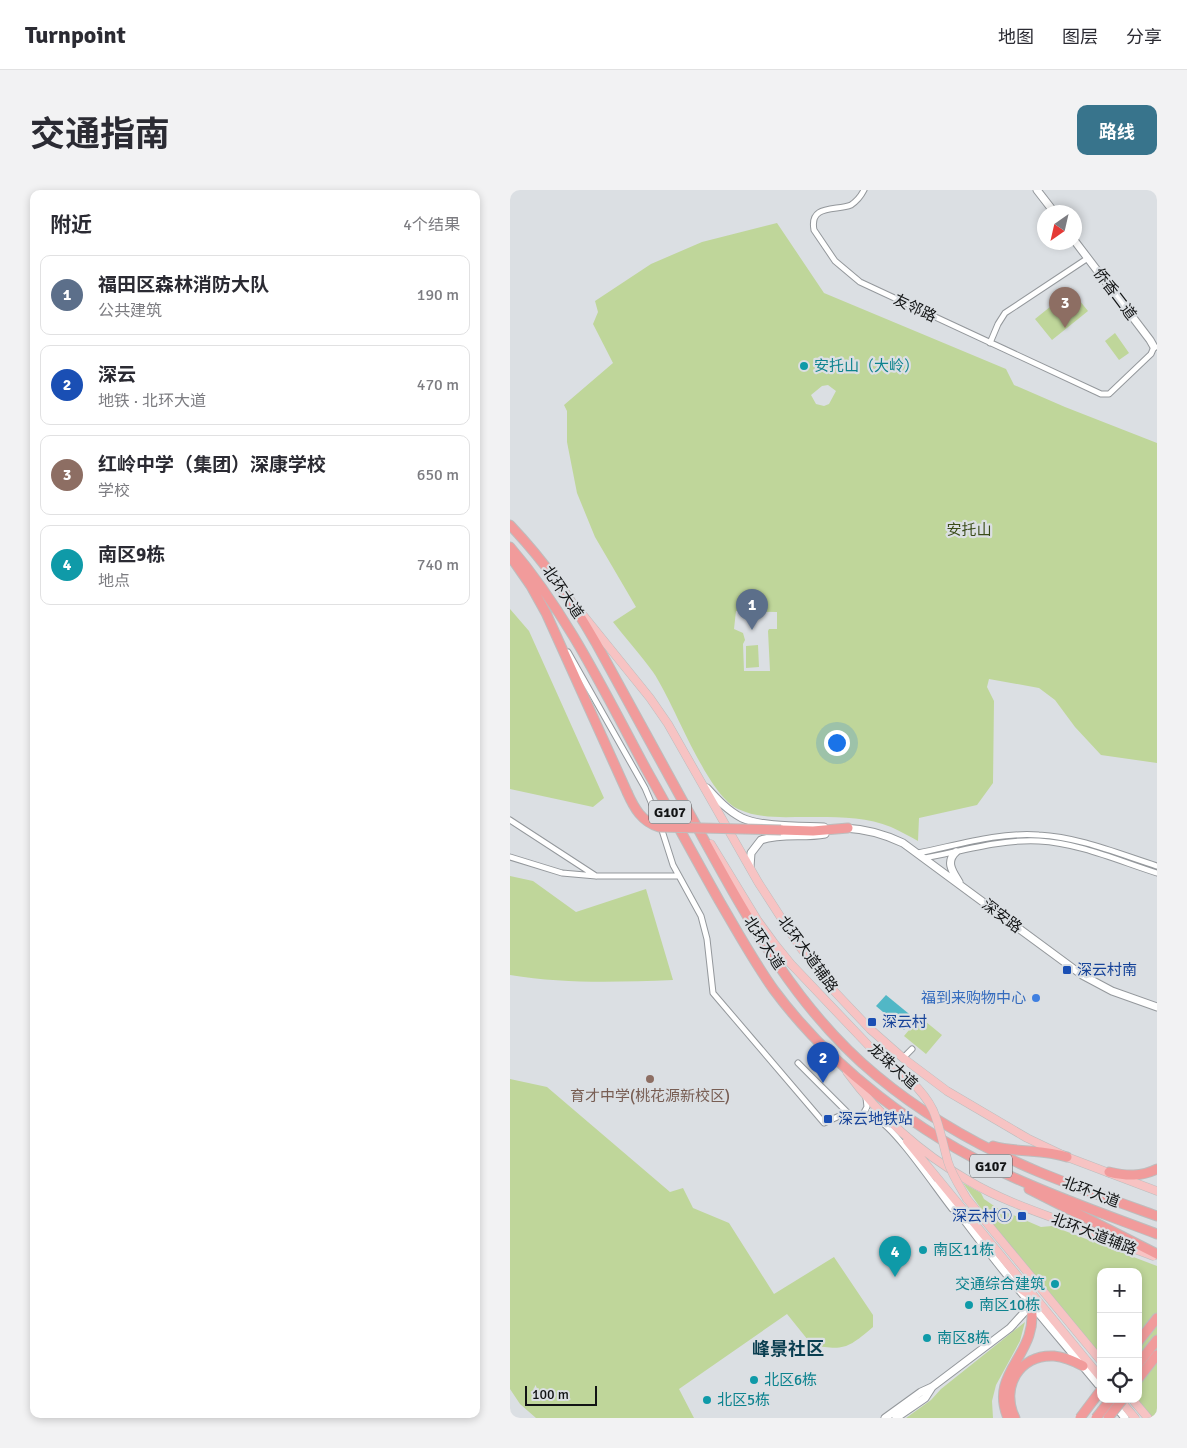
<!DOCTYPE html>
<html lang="zh">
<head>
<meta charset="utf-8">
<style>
  body { margin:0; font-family:Signika,"Noto Sans SC",sans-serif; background:#f2f2f3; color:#2b2b33 }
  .controls { position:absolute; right:15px; bottom:15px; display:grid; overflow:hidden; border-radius:10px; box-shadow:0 2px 8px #0003 }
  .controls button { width:45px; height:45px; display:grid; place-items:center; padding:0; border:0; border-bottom:1px solid #e1e1e2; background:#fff; color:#2b2b33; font:25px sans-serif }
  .compass { position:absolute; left:527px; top:15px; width:45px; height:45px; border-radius:50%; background:#fff; box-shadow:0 2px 8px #0003; rotate:214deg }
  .scale { position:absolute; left:15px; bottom:12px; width:72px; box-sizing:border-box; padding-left:5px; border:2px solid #121415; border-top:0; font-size:14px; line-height:18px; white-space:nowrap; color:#121415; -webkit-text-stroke:4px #dbdfe3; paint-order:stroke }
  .you { position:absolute; left:326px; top:552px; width:18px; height:18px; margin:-12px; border:4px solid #fff; border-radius:50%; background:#1a73e8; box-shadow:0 0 0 8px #1a73e833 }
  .badge { display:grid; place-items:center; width:32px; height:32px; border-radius:50%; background:#38748c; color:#fff; font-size:16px; font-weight:700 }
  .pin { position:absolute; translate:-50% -41px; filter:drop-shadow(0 1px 2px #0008) }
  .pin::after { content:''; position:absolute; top:26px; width:18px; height:15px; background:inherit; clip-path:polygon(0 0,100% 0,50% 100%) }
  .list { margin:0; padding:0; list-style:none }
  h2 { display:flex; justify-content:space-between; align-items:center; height:65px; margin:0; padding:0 20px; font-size:21px }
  h2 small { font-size:16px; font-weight:400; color:#7c7c81 }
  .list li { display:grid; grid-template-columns:32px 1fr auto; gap:15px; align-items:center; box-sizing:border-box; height:80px; margin:0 10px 10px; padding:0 10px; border:1px solid #e1e1e2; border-radius:10px }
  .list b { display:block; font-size:19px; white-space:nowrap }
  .list p { margin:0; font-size:16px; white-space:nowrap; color:#7c7c81 }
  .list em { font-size:16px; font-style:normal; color:#7c7c81 }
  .icon { flex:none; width:28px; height:28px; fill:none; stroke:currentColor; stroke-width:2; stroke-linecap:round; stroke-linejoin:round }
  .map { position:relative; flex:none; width:647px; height:1228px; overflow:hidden; border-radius:10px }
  header { display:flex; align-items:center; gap:30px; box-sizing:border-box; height:70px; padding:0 25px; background:#fff; border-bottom:1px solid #e1e1e2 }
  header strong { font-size:24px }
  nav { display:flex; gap:28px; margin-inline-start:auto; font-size:18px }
  .intro { display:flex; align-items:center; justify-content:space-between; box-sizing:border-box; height:120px; padding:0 30px }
  h1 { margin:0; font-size:35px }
  .button { padding:12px 22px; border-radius:10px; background:#38748c; color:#fff; font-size:18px; font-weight:700 }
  main { display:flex; gap:30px; padding:0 30px }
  aside { flex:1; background:#fff; border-radius:10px; box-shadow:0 2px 8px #0003 }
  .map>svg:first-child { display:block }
  .green { fill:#bfd69a; fill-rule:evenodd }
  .water { fill:#51b7c6 }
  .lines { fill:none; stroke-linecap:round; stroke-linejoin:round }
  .street-casing { stroke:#94989c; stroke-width:7 }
  .secondary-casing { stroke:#94989c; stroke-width:9 }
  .primary-casing { stroke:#bdbdbd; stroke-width:9 }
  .highway-casing { stroke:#bdbdbd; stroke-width:11 }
  .street { stroke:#fff; stroke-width:5 }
  .secondary { stroke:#fff; stroke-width:7 }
  .primary { stroke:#f7c3c3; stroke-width:8 }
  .highway { stroke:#f19b9b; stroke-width:9 }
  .primary-bridge-casing { stroke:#bdbdbd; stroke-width:9; stroke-linecap:butt }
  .highway-bridge-casing { stroke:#bdbdbd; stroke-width:11; stroke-linecap:butt }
  .primary-bridge { stroke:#f7c3c3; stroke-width:8 }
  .highway-bridge { stroke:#f19b9b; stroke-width:9 }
  .culture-dot { fill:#0f9aa8; stroke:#dbdfe3; stroke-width:2 }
  .transit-dot { fill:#1a4fb4; stroke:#dbdfe3; stroke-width:2 }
  .shop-dot { fill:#3f7fe0; stroke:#dbdfe3; stroke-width:2 }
  .education-dot { fill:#8d6e63; stroke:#dbdfe3; stroke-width:2 }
  .labels { text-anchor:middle; stroke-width:4.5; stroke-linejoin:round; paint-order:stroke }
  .shield { fill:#dbdfe3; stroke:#4e5153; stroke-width:1 }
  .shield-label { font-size:14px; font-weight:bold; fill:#121415 }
  .street-label { font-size:15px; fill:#121415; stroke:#dbdfe3 }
  .culture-label { font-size:15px; fill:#0d838f; stroke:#dbdfe3; text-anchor:start }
  .park-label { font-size:15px; fill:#3b4c1a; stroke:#dbdfe3 }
  .transit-label { font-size:15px; fill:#164399; stroke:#dbdfe3; text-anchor:start }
  .shop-label { font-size:15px; fill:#366cbe; stroke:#dbdfe3; text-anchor:end }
  .education-label { font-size:15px; fill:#785e54; stroke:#dbdfe3 }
  .quarter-label { font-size:18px; font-weight:bold; fill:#0a3e50; stroke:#dbdfe3 }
</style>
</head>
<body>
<header>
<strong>Turnpoint</strong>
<nav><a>地图</a><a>图层</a><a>分享</a></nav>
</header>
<div class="intro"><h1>交通指南</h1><a class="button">路线</a></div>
<main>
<aside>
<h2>附近<small>4个结果</small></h2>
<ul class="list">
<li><span class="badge" style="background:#5c6f8a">1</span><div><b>福田区森林消防大队</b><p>公共建筑</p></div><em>190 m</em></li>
<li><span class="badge" style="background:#1a4fb4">2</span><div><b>深云</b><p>地铁 · 北环大道</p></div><em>470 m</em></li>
<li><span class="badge" style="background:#8d6e63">3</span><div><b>红岭中学（集团）深康学校</b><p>学校</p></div><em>650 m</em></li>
<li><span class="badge" style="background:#0f9aa8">4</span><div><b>南区9栋</b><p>地点</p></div><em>740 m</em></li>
</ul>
</aside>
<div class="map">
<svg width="647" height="1228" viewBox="0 0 647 1228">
  <rect width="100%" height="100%" fill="#dbdfe3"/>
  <path class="green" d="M267 33 314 103 496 179 504 195 555 217 647 253V573L591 565 565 537 545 510 529 498 479 489 477 497 484 511 483 593 467 615 409 628 408 651C399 646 390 641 381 637 355 626 323 627 295 627 273 627 249 629 228 619 196 604 165 514 143 482 131 465 116 449 103 432L126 417 85 347 67 303 57 252V221L54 215 103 173 83 134 88 122 85 111 141 74 192 52ZM318 195 326 201 319 214 314 216 306 214 301 205 312 196ZM226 421 267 422V439H259L258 441 260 481H234L233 454 235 450 233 443 224 439Z
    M561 100 578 121 542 150 525 129Z
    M605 143 619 163 609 170 595 151Z
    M0 419 19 441 94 608 83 617 0 599Z
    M248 455 249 477 236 478V456Z
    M0 686 23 691 66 722 136 699 163 790C108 792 55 794 0 785Z
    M410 827 432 845 416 864 394 846Z
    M0 889 37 897 160 1002 173 998 183 1018 219 1033 264 1104 324 1067 363 1125V1137C338 1158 335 1161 302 1155L277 1124 169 1199 184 1228H26L10 1214 0 1199Z
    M453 993 471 1003 474 1009 487 1018 531 1037 542 1036 647 1076V1228H640L625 1209H628V1082H591V1167L481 1033Z
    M515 1132 510 1151 486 1195 482 1211 483 1228H396L421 1210 431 1199Z"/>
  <path class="water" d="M376 805 404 828 394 840 366 816Z"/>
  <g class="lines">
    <g class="street-casing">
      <path id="street" d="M354 0C351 6 347 11 341 15 326 21 299 14 304 40L325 71 350 92 591 204H599L641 164 644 157
        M480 153 488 134 495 123 578 68
        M58 462 135 598 149 631 163 675 191 726 197 749 203 803 314 933 336 923
        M0 630 86 686
        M408 663C448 655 488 642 529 645 569 647 609 664 647 676
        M0 667 52 683 86 686H169
        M415 668C452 661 491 649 529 651 569 653 609 671 647 683
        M393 868 402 859
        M288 873 342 927C350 926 357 925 365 928 385 937 426 999 442 1019
        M352 926 357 917 356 908"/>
    </g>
    <g class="secondary-casing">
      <path id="secondary" d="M527 0 544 22
        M564 50 640 150 644 157
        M197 598C207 609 218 621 232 628 251 637 293 636 314 637
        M335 638C356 639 374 644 393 653L572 785 602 801 647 817
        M446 662C435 672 443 682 449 692
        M240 677 241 663 251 650C272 643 294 648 315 644
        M428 993C477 1065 535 1130 591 1198
        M603 1213 615 1228
        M375 1228 411 1202 422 1197 500 1138 521 1115
        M386 1228 415 1208 422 1197"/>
    </g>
    <g class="primary-casing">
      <path id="primary" d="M73 425 140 508 158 534 248 692 290 757 325 802 360 839 393 868 437 901 517 948 557 967 647 1001
        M201 654 248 731 264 753 281 774 361 858
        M337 882C370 927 411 963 459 991 486 1007 516 1018 546 1029 578 1042 611 1054 643 1066
        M397 951 591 1188
        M457 1009 591 1171
        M505 1095 518 1104
        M609 1209 625 1228
        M622 1209 638 1228"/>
    </g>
    <g class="highway-casing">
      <path id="highway" d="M0 335C36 373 60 408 86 453 122 518 157 583 193 648 241 735 289 822 367 886 415 926 472 958 529 982 568 998 608 1012 647 1026
        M0 357C57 423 95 503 136 579 161 623 185 668 210 712 227 741 244 772 264 800 321 877 409 944 496 984 545 1007 597 1025 647 1044
        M0 366 21 396 36 423 117 602
        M271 640 303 641 338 638
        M483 956C508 963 533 959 557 967
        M599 982C616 986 631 987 647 979
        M519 999 647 1064
        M628 1152 647 1128
        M628 1174 647 1150
        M628 1189 647 1165
        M498 1228C478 1181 530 1165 521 1115
        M505 1228C490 1198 509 1164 544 1166 555 1167 564 1171 573 1176"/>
    </g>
    <use href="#street" class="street"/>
    <use href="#secondary" class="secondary"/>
    <use href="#primary" class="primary"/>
    <use href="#highway" class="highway"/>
    <g class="primary-bridge-casing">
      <path id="primary-bridge" d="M361 858C383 876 410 894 423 920 430 936 433 955 438 972 442 985 450 997 457 1009"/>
    </g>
    <g class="highway-bridge-casing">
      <path id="highway-bridge" d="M117 602C124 618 132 632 149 637L271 640
        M570 1228 591 1200
        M586 1228 601 1209
        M598 1228 613 1209"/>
    </g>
    <use href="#primary-bridge" class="primary-bridge"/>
    <use href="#highway-bridge" class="highway-bridge"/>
  </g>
  <g class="culture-dot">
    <circle cx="294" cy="176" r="5"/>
    <circle cx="413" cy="1060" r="5"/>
    <circle cx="545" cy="1094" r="5"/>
    <circle cx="459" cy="1115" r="5"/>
    <circle cx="417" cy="1148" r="5"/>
    <circle cx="244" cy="1190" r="5"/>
    <circle cx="197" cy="1210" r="5"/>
  </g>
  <g class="transit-dot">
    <rect x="552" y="775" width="10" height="10" rx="2.5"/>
    <rect x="357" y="827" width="10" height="10" rx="2.5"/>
    <rect x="313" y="924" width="10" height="10" rx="2.5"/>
    <rect x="507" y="1021" width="10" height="10" rx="2.5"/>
  </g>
  <circle class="shop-dot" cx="526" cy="808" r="5"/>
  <circle class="education-dot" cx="140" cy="889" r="5"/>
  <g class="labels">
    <g class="shield">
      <rect x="139" y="610.5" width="42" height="23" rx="4"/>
      <rect x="460" y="964.5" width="42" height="23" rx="4"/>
    </g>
    <g class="shield-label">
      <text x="160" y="627">G107</text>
      <text x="481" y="981">G107</text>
    </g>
    <g class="street-label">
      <text transform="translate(605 104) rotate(53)" y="5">侨香二道</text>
      <text transform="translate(405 118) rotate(25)" y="5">友邻路</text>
      <text transform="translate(53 402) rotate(56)" y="5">北环大道</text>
      <text transform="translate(492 726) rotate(37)" y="5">深安路</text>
      <text transform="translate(254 753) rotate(57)" y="5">北环大道</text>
      <text transform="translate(298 764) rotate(54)" y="5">北环大道辅路</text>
      <text transform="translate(383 876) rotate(42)" y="5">龙珠大道</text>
      <text transform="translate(581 1002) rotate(21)" y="5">北环大道</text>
      <text transform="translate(584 1044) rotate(21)" y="5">北环大道辅路</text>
    </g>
    <g class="culture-label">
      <text x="304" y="181">安托山（大岭）</text>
      <text x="423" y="1065">南区11栋</text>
      <text x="535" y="1099" text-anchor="end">交通综合建筑</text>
      <text x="469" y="1120">南区10栋</text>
      <text x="427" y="1153">南区8栋</text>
      <text x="254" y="1195">北区6栋</text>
      <text x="207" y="1215">北区5栋</text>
    </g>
    <g class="park-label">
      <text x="459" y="345">安托山</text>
    </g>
    <g class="transit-label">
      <text x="567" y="785">深云村南</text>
      <text x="372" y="837">深云村</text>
      <text x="328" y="934">深云地铁站</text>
      <text x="502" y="1031" text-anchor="end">深云村①</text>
    </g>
    <g class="shop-label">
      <text x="516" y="813">福到来购物中心</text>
    </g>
    <g class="education-label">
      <text x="140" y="911">育才中学(桃花源新校区)</text>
    </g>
    <g class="quarter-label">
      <text x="278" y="1165">峰景社区</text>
    </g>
  </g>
</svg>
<div class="controls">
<button>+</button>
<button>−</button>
<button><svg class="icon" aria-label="locate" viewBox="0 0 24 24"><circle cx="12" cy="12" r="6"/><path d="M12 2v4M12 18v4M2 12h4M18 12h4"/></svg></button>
</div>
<svg class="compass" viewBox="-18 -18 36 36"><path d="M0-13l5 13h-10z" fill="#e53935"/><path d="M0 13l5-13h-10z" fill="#7c7c81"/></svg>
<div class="scale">100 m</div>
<div class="you"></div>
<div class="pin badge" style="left:242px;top:440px;background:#5c6f8a">1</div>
<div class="pin badge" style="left:313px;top:893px;background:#1a4fb4">2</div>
<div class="pin badge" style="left:555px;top:138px;background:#8d6e63">3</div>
<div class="pin badge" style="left:385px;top:1087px;background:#0f9aa8">4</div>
</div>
</main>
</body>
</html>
